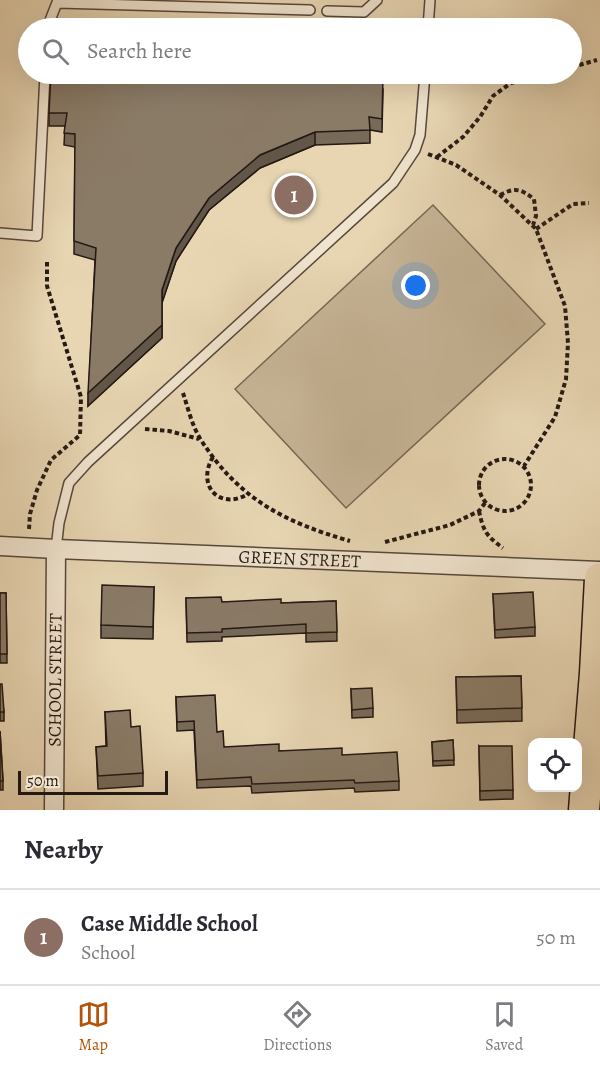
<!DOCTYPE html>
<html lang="en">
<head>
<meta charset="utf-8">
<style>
  body { margin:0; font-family:Alegreya,serif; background:#f7f7f7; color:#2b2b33 }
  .controls { position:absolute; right:18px; bottom:18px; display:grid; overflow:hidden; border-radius:12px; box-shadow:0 6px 24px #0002 }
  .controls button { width:54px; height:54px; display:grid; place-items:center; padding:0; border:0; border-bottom:2px solid #e1e1e2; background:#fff; color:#2b2b33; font:30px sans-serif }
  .scale { position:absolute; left:18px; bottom:15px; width:150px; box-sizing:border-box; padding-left:6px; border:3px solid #251914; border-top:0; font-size:16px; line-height:21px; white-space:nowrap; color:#251914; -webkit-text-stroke:4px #f0e4ce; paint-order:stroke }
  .you { position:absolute; left:416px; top:286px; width:21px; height:21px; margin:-15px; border:4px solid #fff; border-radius:50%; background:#1a73e8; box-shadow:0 0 0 9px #1a73e833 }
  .badge { display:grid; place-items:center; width:39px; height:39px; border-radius:50%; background:#b45309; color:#fff; font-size:20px; font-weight:700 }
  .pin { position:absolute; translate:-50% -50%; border:3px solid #fff; box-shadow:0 2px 6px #0006 }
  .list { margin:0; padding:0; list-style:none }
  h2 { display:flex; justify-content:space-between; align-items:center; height:78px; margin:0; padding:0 24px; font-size:26px }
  h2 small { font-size:20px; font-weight:400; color:#7c7c81 }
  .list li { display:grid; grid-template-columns:39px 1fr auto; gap:18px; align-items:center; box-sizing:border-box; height:96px; padding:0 24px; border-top:2px solid #e1e1e2 }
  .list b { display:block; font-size:22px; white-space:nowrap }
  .list p { margin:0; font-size:20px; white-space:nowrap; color:#7c7c81 }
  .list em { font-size:20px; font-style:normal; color:#7c7c81 }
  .icon { flex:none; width:33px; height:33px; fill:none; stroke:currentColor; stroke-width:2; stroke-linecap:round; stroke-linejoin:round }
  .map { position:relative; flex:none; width:600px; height:810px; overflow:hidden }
  .search { position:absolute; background:#fff; box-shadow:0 6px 24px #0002; left:18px; right:18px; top:18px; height:66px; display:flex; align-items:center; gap:15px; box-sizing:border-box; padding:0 21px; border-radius:33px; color:#7c7c81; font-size:22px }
  .sheet { height:174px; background:#fff }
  nav { display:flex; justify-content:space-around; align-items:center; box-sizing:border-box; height:84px; border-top:2px solid #e1e1e2; background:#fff; font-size:16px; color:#7c7c81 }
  nav a { display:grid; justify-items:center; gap:3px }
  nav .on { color:#b45309 }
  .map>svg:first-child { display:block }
  .green { fill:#c7b698; stroke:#766856; stroke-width:1.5 }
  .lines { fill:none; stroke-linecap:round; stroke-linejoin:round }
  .lane-casing { stroke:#56483c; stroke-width:12 }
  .street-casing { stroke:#56483c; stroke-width:21 }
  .primary-casing { stroke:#251914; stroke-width:33 }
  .path { stroke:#251914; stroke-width:4; stroke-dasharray:4.5 3; stroke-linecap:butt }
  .lane { stroke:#f0e4ce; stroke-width:9 }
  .street { stroke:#f0e4ce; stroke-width:18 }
  .primary { stroke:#e8d6b3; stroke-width:30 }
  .wall { fill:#776a59; stroke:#251914; stroke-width:1.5 }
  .shaded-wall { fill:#615648; stroke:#251914; stroke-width:1.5 }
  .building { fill:#8a7b67; stroke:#251914; stroke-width:1.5 }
  .labels { text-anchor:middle; stroke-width:4.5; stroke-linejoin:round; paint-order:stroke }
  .street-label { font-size:18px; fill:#251914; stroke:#f0e4ce }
</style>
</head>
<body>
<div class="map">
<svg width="600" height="810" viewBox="0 0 600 810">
  <rect width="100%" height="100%" fill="#e8d6b3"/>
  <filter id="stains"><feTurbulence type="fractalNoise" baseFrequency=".00333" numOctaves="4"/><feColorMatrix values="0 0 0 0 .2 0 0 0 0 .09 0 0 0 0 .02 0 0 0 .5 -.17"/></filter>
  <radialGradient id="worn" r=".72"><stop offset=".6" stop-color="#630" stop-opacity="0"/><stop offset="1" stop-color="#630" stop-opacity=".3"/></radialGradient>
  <path class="green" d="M433 205 545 324 346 508 235 389Z"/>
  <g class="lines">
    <g class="lane-casing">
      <path id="lane" d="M58 3 310 10
        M327 11 364 12 377 0
        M47 28 58 0
        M428 28 430 0
        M0 233 37 236 45 74
        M56 549 59 523 69 483 88 462 393 183 415 150 420 135 425 74"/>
    </g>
    <g class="street-casing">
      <g id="street">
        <path id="s1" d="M0 546 56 549 600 571"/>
        <path id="s2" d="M54 810 56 549"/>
      </g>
    </g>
    <g class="primary-casing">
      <path id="primary" d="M584 810 595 673 600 578"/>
    </g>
    <path class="path" d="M572 67 597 60
      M428 154 456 165 500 195 536 229 565 306 568 343 566 379 555 417 524 466
      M437 157 463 137 480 117 493 96 511 83 547 74
      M500 195C515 187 521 189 534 199L536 216 533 225
      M536 229 573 204 589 203
      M183 393C188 408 192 426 201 440 239 499 284 522 350 541
      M145 429 169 431 199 439
      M213 457C196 485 219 511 248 494
      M479 485a26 26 0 1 1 52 0a26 26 0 1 1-52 0Z
      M479 511C483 530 486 536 503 548
      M29 529 30 514 37 490 51 460 80 435 81 397 47 286V261
      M385 542 450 525 479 511 485 503"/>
    <use href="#lane" class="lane"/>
    <use href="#street" class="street"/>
    <use href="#primary" class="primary"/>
  </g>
  <path class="wall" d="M373 74V76L383 89 382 132 370 130V143L315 145 260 168 209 210 176 261 162 302V338L88 406 95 260 74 254 75 147 64 145 65 126H49V113Z
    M154 587 153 639 101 638V625Z
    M0 593H6L7 663H0Z
    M493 594 535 627V636L495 638Z
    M186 598 222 602 281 603 336 601 337 641 306 642V633L222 637V641L187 642Z
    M521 676 522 721 457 723 456 677Z
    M0 684 4 712V721H0Z
    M351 689 373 708V717L352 718Z
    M176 697 217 732 224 747 342 755 399 781V790L355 792 354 788 252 793 251 786 197 788 194 730 177 731Z
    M105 712 131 727 143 773V786L98 789 96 747 106 746Z
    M0 731 3 781V790H0Z
    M453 740 454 765 433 766 432 742Z
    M479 746 513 790V799L480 800Z"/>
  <path class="shaded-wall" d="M315 132V145L260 168 209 210 176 261 162 303V290L176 248 209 198 260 155Z
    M162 325V338L88 406V393Z"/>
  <path class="building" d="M51 74H372L371 75 383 76 382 119 369 117 370 130 315 132 260 155 209 198 176 248 162 290V325L88 393 96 248 74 241 75 134 64 133 67 113H49Z
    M102 585 154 587 153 627 101 625Z
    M533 592 535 627 495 630 493 594Z
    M0 593H6L7 654H0Z
    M221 597 222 602 281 599V603L336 601 337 632 306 633V624L222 629V632L187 633 186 598Z
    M521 676 522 708 457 710 456 677Z
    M0 684H2L4 712H0Z
    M372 688 373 708 352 710 351 689Z
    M215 695 217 732 223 731 224 747 279 744V751L342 748V755L397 752 399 781 355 783 354 780 252 784 251 777 197 780 194 721 177 722 176 697Z
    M130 710 131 727 140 726 143 773 98 776 96 747 107 746 105 712Z
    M0 731 3 781H0Z
    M453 740 454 760 433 761 432 742Z
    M479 746H512L513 790 480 791Z"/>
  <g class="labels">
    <g class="street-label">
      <text dy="6" stroke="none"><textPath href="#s1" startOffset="300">GREEN STREET</textPath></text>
      <text dy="6" stroke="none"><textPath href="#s2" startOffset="130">SCHOOL STREET</textPath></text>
    </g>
  </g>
  <rect width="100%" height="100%" filter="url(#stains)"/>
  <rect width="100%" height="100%" fill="url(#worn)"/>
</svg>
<div class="controls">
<button><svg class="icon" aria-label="locate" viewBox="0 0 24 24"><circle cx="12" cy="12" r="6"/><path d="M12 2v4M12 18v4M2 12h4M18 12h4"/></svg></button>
</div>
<div class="scale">50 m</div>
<div class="you"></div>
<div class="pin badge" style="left:294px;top:195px;background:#8d6e63">1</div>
<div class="search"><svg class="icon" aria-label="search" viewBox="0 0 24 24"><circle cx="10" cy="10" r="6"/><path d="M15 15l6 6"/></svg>Search here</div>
</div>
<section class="sheet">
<h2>Nearby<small></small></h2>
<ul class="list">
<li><span class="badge" style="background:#8d6e63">1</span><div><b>Case Middle School</b><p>School</p></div><em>50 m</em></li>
</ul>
</section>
<nav>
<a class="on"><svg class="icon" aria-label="map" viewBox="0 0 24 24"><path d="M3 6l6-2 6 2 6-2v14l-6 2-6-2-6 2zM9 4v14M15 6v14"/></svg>Map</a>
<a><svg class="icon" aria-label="directions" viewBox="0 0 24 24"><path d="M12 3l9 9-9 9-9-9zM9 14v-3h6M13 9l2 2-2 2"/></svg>Directions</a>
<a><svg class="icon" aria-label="saved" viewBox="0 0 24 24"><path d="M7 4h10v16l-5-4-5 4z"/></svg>Saved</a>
</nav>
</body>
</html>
